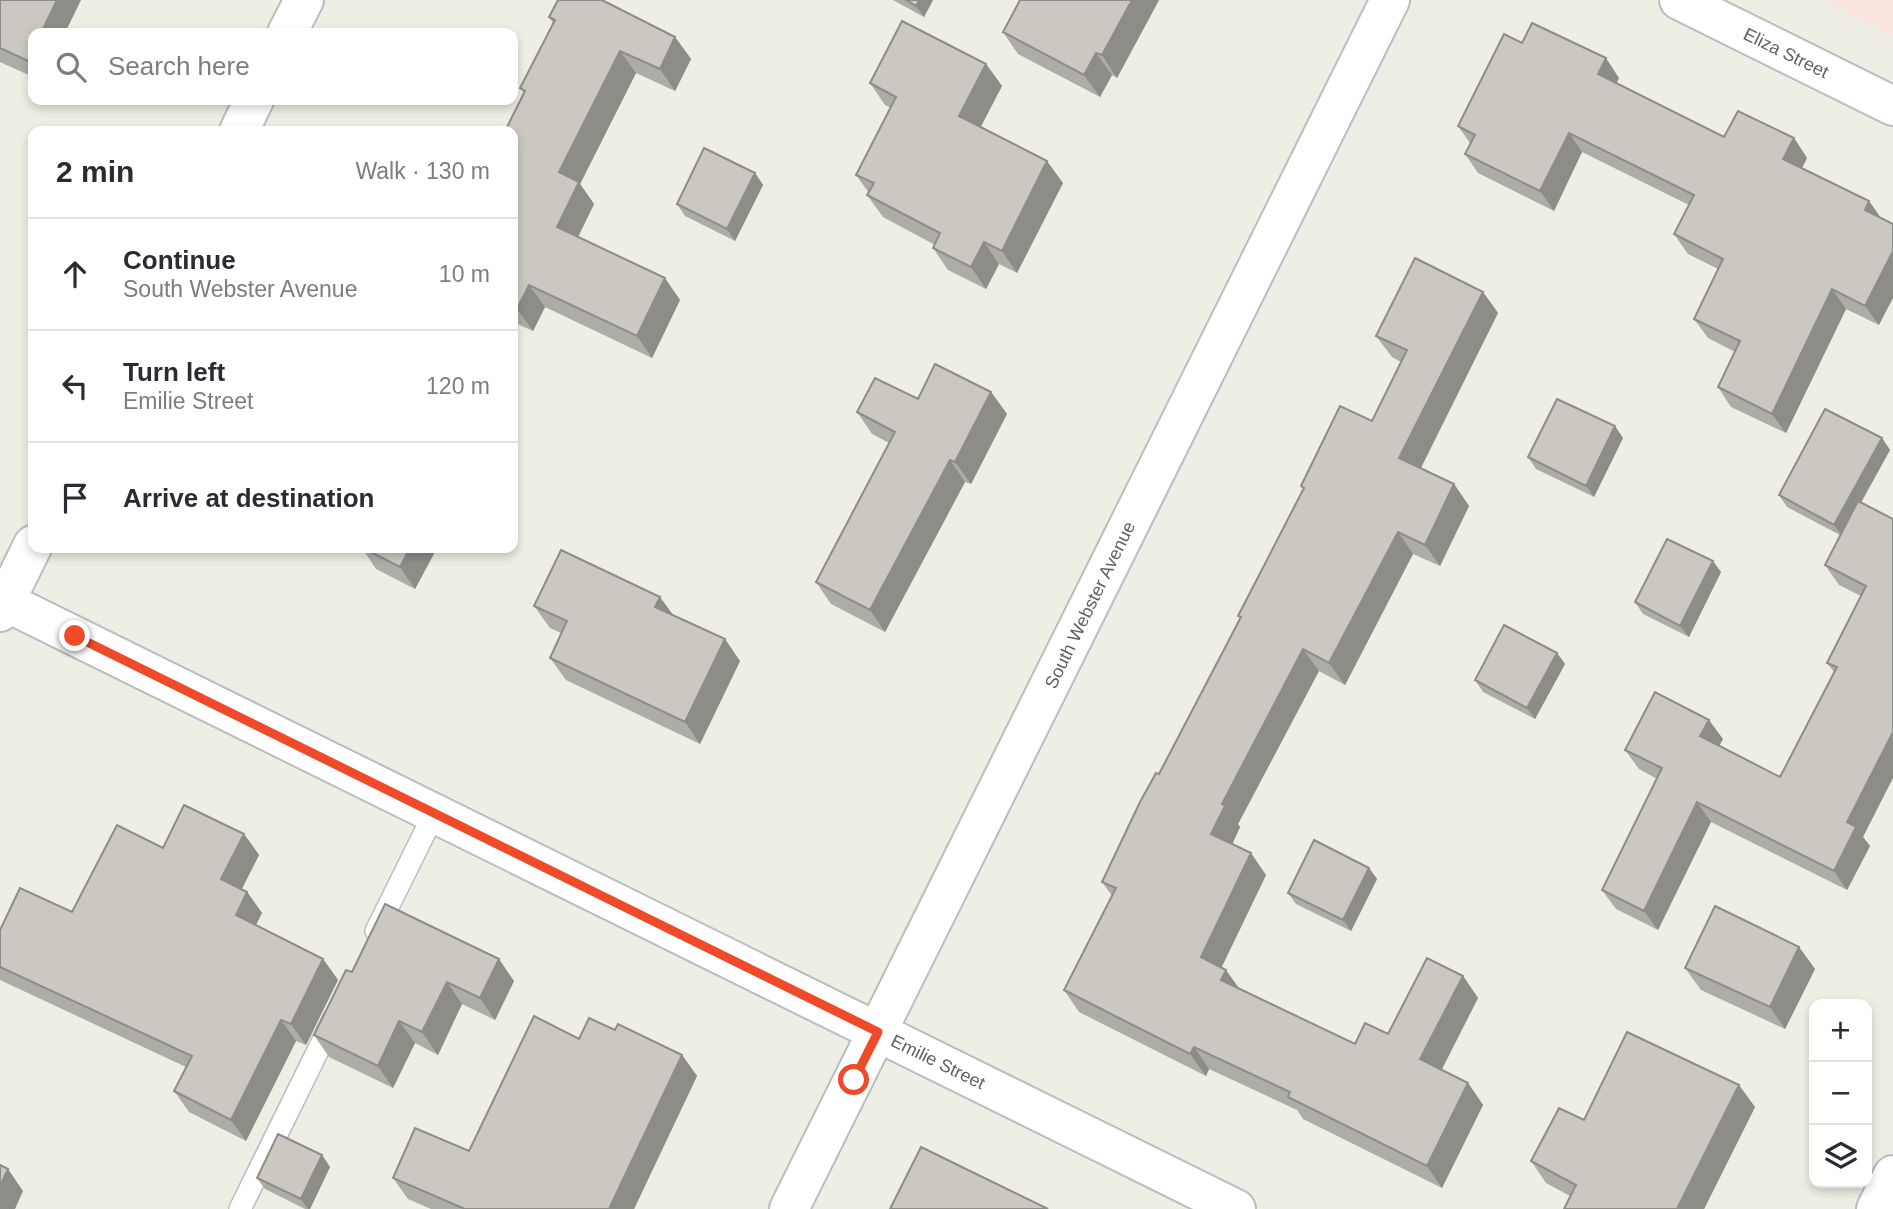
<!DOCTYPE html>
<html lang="en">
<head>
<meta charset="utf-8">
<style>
  body { margin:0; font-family:Helvetica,sans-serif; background:#f7f7f7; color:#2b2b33 }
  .controls { position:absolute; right:21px; bottom:21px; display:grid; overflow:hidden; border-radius:14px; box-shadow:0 4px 10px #0003 }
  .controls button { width:63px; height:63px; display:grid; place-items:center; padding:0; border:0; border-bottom:2px solid #e1e1e2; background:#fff; color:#2b2b33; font:35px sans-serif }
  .stop { position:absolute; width:21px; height:21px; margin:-16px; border:5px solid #ef4b2a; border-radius:50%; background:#fff }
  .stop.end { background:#ef4b2a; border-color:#fff; box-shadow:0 2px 7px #0008 }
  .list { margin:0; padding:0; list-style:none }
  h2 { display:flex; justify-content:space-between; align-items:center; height:91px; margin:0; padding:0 28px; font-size:30px }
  h2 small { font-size:23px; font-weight:400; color:#7c7c81 }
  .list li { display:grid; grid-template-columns:46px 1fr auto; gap:21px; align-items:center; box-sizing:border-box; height:112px; padding:0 28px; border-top:2px solid #e1e1e2 }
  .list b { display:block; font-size:26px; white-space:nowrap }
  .list p { margin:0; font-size:23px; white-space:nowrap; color:#7c7c81 }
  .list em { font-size:23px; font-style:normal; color:#7c7c81 }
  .icon { flex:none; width:38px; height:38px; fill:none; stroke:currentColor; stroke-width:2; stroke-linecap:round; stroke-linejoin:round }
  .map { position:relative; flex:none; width:1893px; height:1209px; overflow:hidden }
  .search { position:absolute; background:#fff; box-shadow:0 4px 10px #0003; left:28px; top:28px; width:490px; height:77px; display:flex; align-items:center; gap:18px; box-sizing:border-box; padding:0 24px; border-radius:14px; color:#7c7c81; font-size:26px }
  .panel { position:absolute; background:#fff; box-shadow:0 4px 10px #0003; left:28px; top:126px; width:490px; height:427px; border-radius:14px }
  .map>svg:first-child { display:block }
  .medical { fill:#fce5e0 }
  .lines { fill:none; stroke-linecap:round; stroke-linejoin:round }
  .service-casing { stroke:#b9bcc1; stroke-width:24 }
  .minor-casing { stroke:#b9bcc1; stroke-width:42 }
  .secondary-casing { stroke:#babcc3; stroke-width:42 }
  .service { stroke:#fff; stroke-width:21 }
  .minor { stroke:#fff; stroke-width:38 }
  .secondary { stroke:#fff; stroke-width:38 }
  .wall { fill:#aeaca6 }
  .shaded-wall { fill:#8d8c87 }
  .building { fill:#cac8c1; stroke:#8d8c87; stroke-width:2 }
  .route { stroke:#ef4b2a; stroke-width:9 }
  .labels { text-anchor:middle; stroke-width:6; stroke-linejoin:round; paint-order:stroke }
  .street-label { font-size:18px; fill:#5c5f65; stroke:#fff }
</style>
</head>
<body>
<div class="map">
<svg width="1893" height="1209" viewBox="0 0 1893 1209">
  <rect width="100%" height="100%" fill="#efeee4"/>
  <path class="medical" d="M1822 0H1893V35Z"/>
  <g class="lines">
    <g class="service-casing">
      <path id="service" d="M376 931 434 814
        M240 1209 333 1020"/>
    </g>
    <g class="minor-casing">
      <path id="minor" d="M1679 0 1893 106
        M287 33 304 0
        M239 131 254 100
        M0 599 1236 1209
        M0 612 33 545
        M1876 1209 1893 1175"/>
    </g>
    <g class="secondary-casing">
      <path id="secondary" d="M789 1209 1390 0"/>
    </g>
    <use href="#service" class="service"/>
    <use href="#minor" class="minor"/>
    <use href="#secondary" class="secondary"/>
  </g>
  <path class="wall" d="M0 0 33 33V77L0 62Z
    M893 0H933L924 17Z
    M1020 0H1159L1117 78 1112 75 1100 97 1018 54 1003 32Z
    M549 17 675 37 691 59 675 91 636 73 580 184 594 204 578 237 680 300 652 358 545 307 533 331 513 322V131L524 93 520 88 553 23Z
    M1522 43 1619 78 1616 84 1724 137 1794 138 1807 158 1802 168 1869 201 1880 217 1879 325 1846 309 1786 433 1731 407 1718 387 1735 352 1708 338 1694 319 1718 269 1688 254 1674 234 1689 205 1582 152 1554 211 1478 173 1465 154 1470 143 1458 126Z
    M986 64 1002 86 980 127 1063 183 1017 273 999 264 986 289 948 270 933 248 935 245 883 217 867 195 869 193 856 175 891 108 885 105 870 83Z
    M755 173 763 185 735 241 685 216 677 204Z
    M1483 292 1498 313 1420 468 1454 484 1469 506 1440 566 1413 554 1345 685 1319 671 1238 824 1240 827 1232 844 1266 875 1221 968 1238 988 1355 1044 1388 1034 1463 976 1478 998 1441 1070 1468 1083 1483 1105 1442 1188 1303 1119 1297 1110 1209 1069 1206 1076 1079 1012 1064 990 1112 896 1102 882 1240 618 1238 616 1303 489 1301 486 1372 421 1401 362 1392 357 1376 336Z
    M991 392 1007 414 971 484 965 482 885 632 831 604 816 582 889 443 872 434 857 412 918 399Z
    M1623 438 1594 497 1536 469 1528 457Z
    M1882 438 1890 450 1861 503 1893 519 1863 837 1870 846 1847 890 1711 822 1658 930 1616 909 1602 890 1657 779 1639 769 1625 750 1723 739 1719 746 1780 777 1834 672 1827 663 1861 596 1839 585 1825 565 1840 535 1787 507 1779 495Z
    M362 548H437L415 589 376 569Z
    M1721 572 1689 637 1643 614 1635 602Z
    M534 606 673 615 740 661 700 744 566 680 550 658 561 633 550 628Z
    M1557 653 1565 664 1535 719 1483 692 1475 680Z
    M244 834 259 855 242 889 247 892 262 913 256 925 323 959 338 980 306 1045 296 1041 246 1141 189 1112 174 1091 186 1067 0 980V930L72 912 163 848Z
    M1369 868 1377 879 1351 931 1296 904 1288 893Z
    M1799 947 1815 969 1785 1029 1701 990 1685 968Z
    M352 972 514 981 495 1020 462 1004 438 1055 415 1043 393 1088 329 1057 314 1035Z
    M615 1030 682 1055 697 1076 634 1209H431L408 1199 393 1178 469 1151 579 1039Z
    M1755 1107 1704 1209H1564L1570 1196 1546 1183 1531 1161 1584 1120Z
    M322 1155 330 1167 310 1209H305L265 1189 257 1178Z"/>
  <path class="shaded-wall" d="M57 0H81L65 33H41Z
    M919 0H933L924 17 916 6Z
    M1132 0H1159L1117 78 1102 55Z
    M675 37 691 59 675 91 660 69Z
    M33 50V68L28 61Z
    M620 51 636 73 580 184 594 204 572 249 557 227 559 172Z
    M1096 53 1112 75 1100 97 1084 75Z
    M1606 58 1619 78 1611 94 1598 74Z
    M986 64 1002 86 975 138 959 116Z
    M1569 133 1582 152 1554 211 1540 191Z
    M1794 138 1807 158 1797 178 1783 159Z
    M1047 161 1063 183 1017 273 1002 251Z
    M755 173 763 185 735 241 727 229Z
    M1869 201 1883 221 1865 210Z
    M984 242 999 264 986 289 971 267Z
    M1893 251V298L1879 325 1865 306Z
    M665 278 680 300 652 358 637 336Z
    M529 285 545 307 533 331 517 309Z
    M1832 289 1846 309 1786 433 1772 414Z
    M1483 292 1498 313 1415 480 1399 458Z
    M991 392 1007 414 971 484 955 462Z
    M1615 426 1623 438 1594 497 1586 486Z
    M1882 438 1890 450 1842 536 1834 525Z
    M950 460 965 482 885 632 870 610Z
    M1454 484 1469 506 1440 566 1425 545Z
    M1398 532 1413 554 1345 685 1329 663Z
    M410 548H437L415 589 400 567Z
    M1713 561 1721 572 1689 637 1680 626Z
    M660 597 676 619 655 607Z
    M725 639 740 661 700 744 685 722Z
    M1303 649 1319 671 1238 824 1240 827 1227 856 1211 834 1222 804Z
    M1557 653 1565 664 1535 719 1527 708Z
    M1709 720 1723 739 1714 755 1700 736Z
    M1893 732V778L1863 837 1870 846 1847 890 1834 871 1847 822Z
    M1697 802 1711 822 1658 930 1644 911Z
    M244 834 259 855 236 900 221 879Z
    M1251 853 1266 875 1216 979 1201 957Z
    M1369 868 1377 879 1351 931 1343 920Z
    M247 892 262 913 250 936 236 915Z
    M1799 947 1815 969 1785 1029 1770 1007Z
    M323 959 338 980 306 1045 291 1024Z
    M499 959 514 981 495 1020 480 998Z
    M1226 970 1241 991 1221 980Z
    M1463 976 1478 998 1436 1081 1420 1059Z
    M447 982 462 1004 438 1055 422 1032Z
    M281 1020 296 1041 246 1141 231 1120Z
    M399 1021 415 1043 393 1088 378 1066Z
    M1194 1047 1209 1069 1206 1076 1190 1054Z
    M682 1055 697 1076 634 1209H609Z
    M1468 1083 1483 1105 1442 1188 1427 1166Z
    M1739 1085 1755 1107 1704 1209H1677Z
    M322 1155 330 1167 310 1209H308L301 1199Z
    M8 1169 23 1191 15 1209H0V1186Z"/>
  <path class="building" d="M0 0H57L41 33H33V50L28 61 0 48Z
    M558 0H602L675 37 660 69 620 51 559 172 579 182 557 227 665 278 637 336 529 285 517 309 513 307V131H505L525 91 520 88 555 20 549 17Z
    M906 0H919L916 6Z
    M1020 0H1132L1102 55 1096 53 1084 75 1003 32Z
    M902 21 986 64 959 116 1047 161 1002 251 984 242 971 267 933 248 940 233 867 195 874 183 856 175 896 97 870 83Z
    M1532 23 1606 58 1598 74 1724 137 1738 111 1794 138 1783 159 1869 201 1865 210 1893 224V251L1865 306 1832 289 1772 414 1718 387 1740 341 1694 319 1723 259 1674 234 1694 195 1569 133 1540 191 1465 154 1475 135 1458 126 1504 34 1522 43Z
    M704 148 755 173 727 229 677 204Z
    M1415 258 1483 292 1399 458 1454 484 1425 545 1398 532 1329 663 1303 649 1222 804 1225 806 1211 834 1251 853 1201 957 1226 970 1221 980 1355 1044 1365 1023 1388 1034 1427 958 1463 976 1420 1059 1468 1083 1427 1166 1288 1097 1290 1092 1194 1047 1190 1054 1064 990 1116 888 1102 882 1140 802 1156 773 1159 774 1241 617 1238 616 1304 488 1301 486 1340 406 1372 421 1407 350 1376 336Z
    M935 364 991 392 955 462 950 460 870 610 816 582 895 432 857 412 875 378 918 399Z
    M1557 399 1615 426 1586 486 1528 457Z
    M1825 409 1882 438 1834 525 1779 495Z
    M1858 501 1893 519V732L1847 822 1856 827 1834 871 1697 802 1644 911 1602 890 1662 768 1625 750 1655 692 1709 720 1700 736 1780 777 1837 667 1827 663 1866 586 1825 565Z
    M1667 539 1713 561 1680 626 1635 602Z
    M363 548H410L400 567Z
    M561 550 660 597 655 607 725 639 685 722 550 658 567 621 534 606Z
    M1504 625 1557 653 1527 708 1475 680Z
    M184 805 244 834 221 879 247 892 236 915 323 959 291 1024 281 1020 231 1120 174 1091 192 1056 0 967V930L20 888 72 912 117 825 163 848Z
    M1314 840 1369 868 1343 920 1288 893Z
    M385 904 499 959 480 998 447 982 422 1032 399 1021 378 1066 314 1035 346 970 352 972Z
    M1715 906 1799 947 1770 1007 1685 968Z
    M534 1016 579 1039 589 1018 615 1030 618 1024 682 1055 609 1209H465L393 1178 415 1128 469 1151Z
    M1627 1032 1739 1085 1677 1209H1564L1576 1185 1531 1161 1559 1108 1584 1120Z
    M278 1134 322 1155 301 1199 257 1178Z
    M921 1147 1048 1209H890Z
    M0 1165 8 1169 0 1186Z"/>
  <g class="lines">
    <path class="route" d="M75 636 878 1032 854 1080"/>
  </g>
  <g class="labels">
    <g class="street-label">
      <text transform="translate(1786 53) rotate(26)" y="6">Eliza Street</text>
      <text transform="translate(1090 605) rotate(-64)" y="6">South Webster Avenue</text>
      <text transform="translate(938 1062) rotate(26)" y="6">Emilie Street</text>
    </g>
  </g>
</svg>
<div class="controls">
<button>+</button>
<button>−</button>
<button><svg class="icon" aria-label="layers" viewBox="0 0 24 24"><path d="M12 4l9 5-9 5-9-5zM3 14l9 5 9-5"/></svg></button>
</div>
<div class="stop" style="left:854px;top:1080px"></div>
<div class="stop end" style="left:75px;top:636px"></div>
<div class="search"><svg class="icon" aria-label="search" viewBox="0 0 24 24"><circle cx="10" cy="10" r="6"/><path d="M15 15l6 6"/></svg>Search here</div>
<section class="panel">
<h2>2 min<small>Walk · 130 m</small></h2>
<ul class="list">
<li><svg class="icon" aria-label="ahead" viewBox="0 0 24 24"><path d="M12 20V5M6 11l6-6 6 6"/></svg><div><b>Continue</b><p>South Webster Avenue</p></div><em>10 m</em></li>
<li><svg class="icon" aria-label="left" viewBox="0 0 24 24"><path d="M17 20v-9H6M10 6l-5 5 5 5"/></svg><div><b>Turn left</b><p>Emilie Street</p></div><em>120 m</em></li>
<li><svg class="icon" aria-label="arrive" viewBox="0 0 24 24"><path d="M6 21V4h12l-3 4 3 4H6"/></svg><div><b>Arrive at destination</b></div></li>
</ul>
</section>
</div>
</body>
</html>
